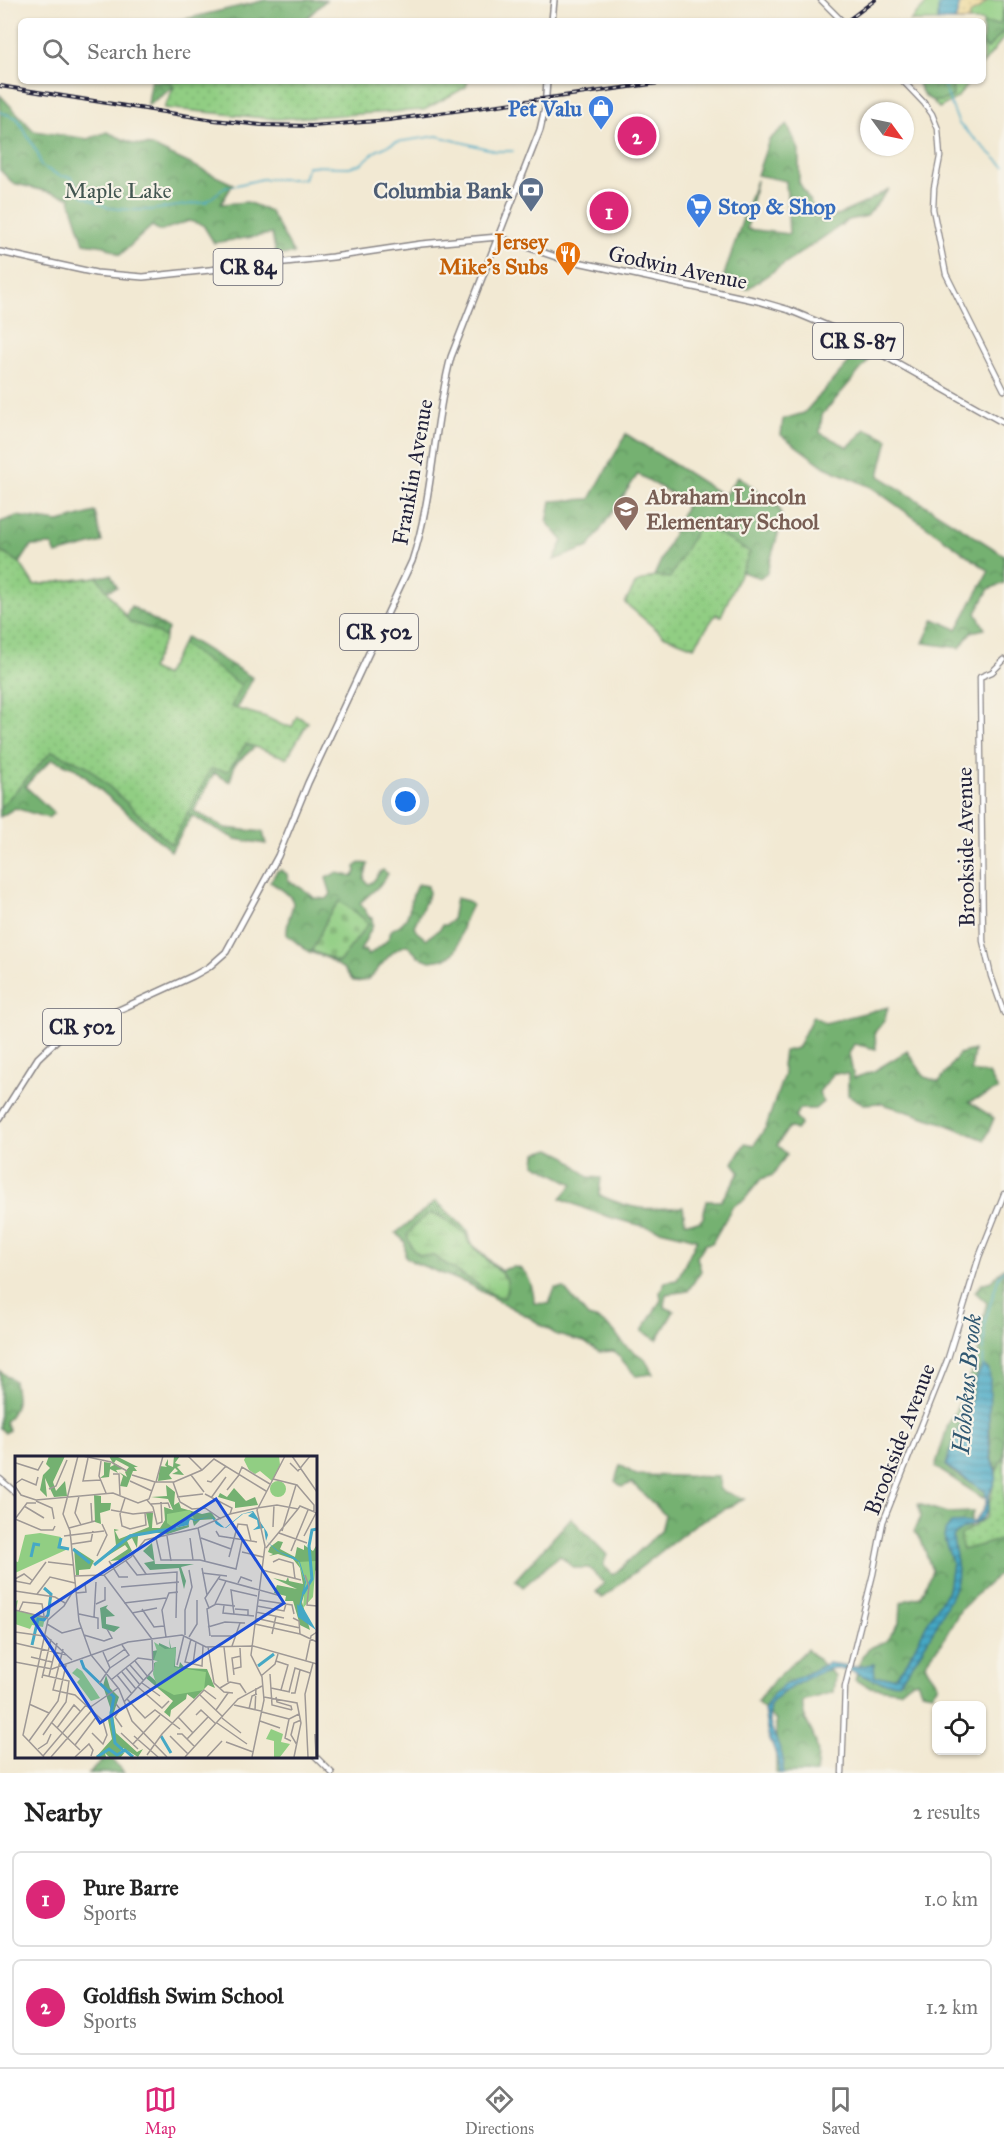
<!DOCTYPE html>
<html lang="en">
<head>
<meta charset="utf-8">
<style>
  body { margin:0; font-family:"IM FELL Great Primer",serif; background:#f2f2f2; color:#222 }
  .controls { position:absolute; right:18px; bottom:18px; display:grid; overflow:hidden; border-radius:9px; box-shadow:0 2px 4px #0004 }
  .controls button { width:54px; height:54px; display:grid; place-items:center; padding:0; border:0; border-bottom:2px solid #e0e0e0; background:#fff; color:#222; font:30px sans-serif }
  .compass { position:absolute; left:860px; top:102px; width:54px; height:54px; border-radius:50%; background:#fff; box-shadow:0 2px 4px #0004; rotate:123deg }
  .you { position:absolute; left:406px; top:802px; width:21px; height:21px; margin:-15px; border:4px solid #fff; border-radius:50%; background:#1a73e8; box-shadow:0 0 0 9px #1a73e833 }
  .badge { display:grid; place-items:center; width:39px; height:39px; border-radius:50%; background:#db2777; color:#fff; font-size:20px; font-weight:700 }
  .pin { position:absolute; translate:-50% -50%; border:3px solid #fff; box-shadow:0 2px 6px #0006 }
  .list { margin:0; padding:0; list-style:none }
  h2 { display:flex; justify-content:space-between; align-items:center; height:78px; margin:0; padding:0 24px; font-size:26px }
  h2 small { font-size:20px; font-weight:400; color:#767676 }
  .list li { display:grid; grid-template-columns:39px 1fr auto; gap:18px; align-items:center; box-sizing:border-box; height:96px; margin:0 12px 12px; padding:0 12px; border:2px solid #e0e0e0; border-radius:9px }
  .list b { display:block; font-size:22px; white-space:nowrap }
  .list p { margin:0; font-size:20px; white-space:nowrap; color:#767676 }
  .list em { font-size:20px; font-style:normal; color:#767676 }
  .icon { flex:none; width:33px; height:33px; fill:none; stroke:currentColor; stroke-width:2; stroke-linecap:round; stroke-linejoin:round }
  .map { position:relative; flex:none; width:1004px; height:1773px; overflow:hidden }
  .search { position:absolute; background:#fff; box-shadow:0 2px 4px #0004; left:18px; right:18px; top:18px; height:66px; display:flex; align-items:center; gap:15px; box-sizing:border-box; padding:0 21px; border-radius:9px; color:#767676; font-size:22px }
  .sheet { height:294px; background:#fff }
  nav { display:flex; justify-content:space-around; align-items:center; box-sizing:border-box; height:84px; border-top:2px solid #e0e0e0; background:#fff; font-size:16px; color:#767676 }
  nav a { display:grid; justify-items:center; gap:3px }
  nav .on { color:#db2777 }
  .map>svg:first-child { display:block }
  .green { fill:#91ce83; stroke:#5a785f; stroke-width:1.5 }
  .forest { fill:url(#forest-crowns); stroke:#4b6a56; stroke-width:1.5; fill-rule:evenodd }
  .wetland { fill:url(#wetland-marsh); stroke:#5a785f; stroke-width:1.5 }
  .sand { fill:url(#sand-dots); stroke:#887e6c; stroke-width:1.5 }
  .cemetery { fill:url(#cemetery-stones); stroke:#5a785f; stroke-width:1.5 }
  .park { fill:url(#park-dots); stroke:#5a785f; stroke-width:1.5 }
  .water { fill:url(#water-rules); stroke:#346580; stroke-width:1.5 }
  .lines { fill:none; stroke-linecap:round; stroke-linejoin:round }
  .stream { stroke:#45a8c5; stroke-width:1.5 }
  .secondary-casing { stroke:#8a8687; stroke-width:7 }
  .primary-casing { stroke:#8a8687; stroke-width:8 }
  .secondary { stroke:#fff; stroke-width:4.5 }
  .primary { stroke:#fff; stroke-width:5 }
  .rail-casing { stroke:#22223b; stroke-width:4 }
  .rail { stroke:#f7f3e8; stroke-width:1.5; stroke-dasharray:4.5; stroke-linecap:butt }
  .labels { text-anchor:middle; stroke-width:4.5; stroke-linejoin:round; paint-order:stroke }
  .shield { fill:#f7f3e8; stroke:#62616f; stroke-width:1.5 }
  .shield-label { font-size:21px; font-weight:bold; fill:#22223b }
  .shop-label { font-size:22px; font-weight:bold; fill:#366cbe; stroke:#f7f3e8; text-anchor:end }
  .park-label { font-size:22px; fill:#435651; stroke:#f7f3e8 }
  .service-label { font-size:22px; font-weight:bold; fill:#4e5e75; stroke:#f7f3e8; text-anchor:end }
  .food-label { font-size:22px; font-weight:bold; fill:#c56008; stroke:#f7f3e8; text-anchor:end }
  .street-label { font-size:22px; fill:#22223b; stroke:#f7f3e8 }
  .education-label { font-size:22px; font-weight:bold; fill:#785e54; stroke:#f7f3e8; text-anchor:start }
  .water-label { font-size:24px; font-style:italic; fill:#305872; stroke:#f7f3e8 }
  .inset-river { fill:none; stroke:#45a8c5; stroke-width:3 }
  .inset-road { fill:none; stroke:#9f9996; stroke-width:1.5 }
  .view { fill:#1d4ed8; fill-opacity:0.15; stroke:#1d4ed8; stroke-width:3 }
  .inset-edge { fill:none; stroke:#22223b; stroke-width:3 }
</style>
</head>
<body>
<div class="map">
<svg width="1004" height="1773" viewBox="0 0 1004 1773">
  <defs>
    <pattern id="forest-crowns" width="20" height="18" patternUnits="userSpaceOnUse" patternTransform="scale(1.5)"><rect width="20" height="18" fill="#74b171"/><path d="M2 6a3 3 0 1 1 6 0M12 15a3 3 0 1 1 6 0" fill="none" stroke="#5f905e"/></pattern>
    <pattern id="wetland-marsh" width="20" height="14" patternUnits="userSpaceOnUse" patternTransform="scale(1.5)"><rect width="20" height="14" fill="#91ce83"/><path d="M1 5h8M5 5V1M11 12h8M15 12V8" fill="none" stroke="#7db172"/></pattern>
    <pattern id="sand-dots" width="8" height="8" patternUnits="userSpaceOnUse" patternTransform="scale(1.5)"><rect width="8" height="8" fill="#eeda9e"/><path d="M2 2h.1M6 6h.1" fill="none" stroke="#ccbb89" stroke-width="1.8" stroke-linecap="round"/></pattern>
    <pattern id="cemetery-stones" width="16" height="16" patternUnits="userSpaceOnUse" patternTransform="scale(1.5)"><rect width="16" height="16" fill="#91ce83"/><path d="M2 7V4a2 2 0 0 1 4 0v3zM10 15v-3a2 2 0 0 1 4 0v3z" fill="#7db172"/></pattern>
    <pattern id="park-dots" width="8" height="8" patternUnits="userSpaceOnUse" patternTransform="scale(1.5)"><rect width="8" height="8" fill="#91ce83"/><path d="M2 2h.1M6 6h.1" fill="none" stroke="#7db172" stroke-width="1.8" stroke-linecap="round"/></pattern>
    <pattern id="water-rules" width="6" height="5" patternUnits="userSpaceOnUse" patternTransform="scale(1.5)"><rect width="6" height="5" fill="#45a8c5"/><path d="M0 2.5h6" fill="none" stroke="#3988a1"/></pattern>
  </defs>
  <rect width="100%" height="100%" fill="#f7f3e8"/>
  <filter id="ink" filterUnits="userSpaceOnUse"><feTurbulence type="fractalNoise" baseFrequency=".0167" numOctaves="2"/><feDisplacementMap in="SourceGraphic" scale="12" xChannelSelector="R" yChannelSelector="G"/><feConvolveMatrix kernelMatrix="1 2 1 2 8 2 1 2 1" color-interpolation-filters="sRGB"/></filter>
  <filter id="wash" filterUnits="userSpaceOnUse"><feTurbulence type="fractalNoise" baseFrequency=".008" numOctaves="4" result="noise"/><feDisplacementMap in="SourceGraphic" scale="24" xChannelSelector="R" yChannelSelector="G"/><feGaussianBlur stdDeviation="1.35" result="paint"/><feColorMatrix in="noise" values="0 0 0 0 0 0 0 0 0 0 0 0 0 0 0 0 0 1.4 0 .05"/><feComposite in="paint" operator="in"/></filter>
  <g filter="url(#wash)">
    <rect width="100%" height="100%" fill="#f2e9d3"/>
    <path class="green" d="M930 0H1004V37L983 64V21H910Z
      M922 81H970L957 98 939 108 918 85Z"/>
    <path class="forest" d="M266 0H326L306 19 307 21H177Z
      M1004 7V31L987 49 983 43V24H1000Z
      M151 81H169L174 87 148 105Z
      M918 81H952L953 96C936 106 922 101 918 81Z
      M0 95 34 131 88 139 107 132 134 144 152 146 233 184 221 204 247 202 270 211 294 254 276 255 272 234 214 243 203 225 189 221 160 231 152 226 120 255 105 246 84 243 69 197 13 183 0 170Z
      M787 124 799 150V182L822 222 865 203 889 189 867 216 849 220 747 289 721 284 756 180 747 229 789 234 786 181 757 175 769 140Z
      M857 353 869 360 822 415 820 433 848 447 866 429 888 439 879 476 1004 555V583L989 589 976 613 985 629 971 632 960 648 923 643 934 619 957 629 989 571 871 487 825 467 781 435 783 419 804 413Z
      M626 434 724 496 738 476 779 507 782 520 767 572 761 578 742 572 749 552 670 578 654 576 687 503 638 474 589 547 554 560 563 541 547 522 551 501 590 499Z
      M95 512 102 542 56 554 52 545 31 546 20 563 34 585 111 575 117 587 17 624 0 637V522L17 516 59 522Z
      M131 606 168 629 151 669 165 676 186 637 253 678 231 719 256 746 235 764 230 782 214 773 194 811 225 828 263 832 266 844 235 839 192 816 171 851 76 769 52 759 25 786 54 813 48 818 15 808 0 817V726L116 634Z
      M360 863 368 864 364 879 368 884C376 883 376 873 383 870L388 874 379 886 360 903 369 917 372 918 373 925 360 951 365 950 368 956C376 948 390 943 391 930 417 919 405 902 418 884L428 886 429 894 414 926 417 932 426 939 441 928 442 925H446L452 920 456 898 468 901 472 905 464 921 457 948 453 954 444 959 430 961 418 956 407 945C388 948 375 980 363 981 359 982 356 981 353 981L344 969 325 957 309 952 287 935C286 903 309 905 270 882L277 871 281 870 287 874 288 880 309 893 314 898 327 899 331 894 326 878 336 873 353 876 356 872 355 867Z
      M888 1007 884 1021 875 1032 876 1049 854 1044 849 1054 854 1078 874 1071 907 1051 925 1077 939 1082 959 1054 974 1050 971 1071 989 1074 998 1090 969 1102 994 1118 985 1140 943 1123 880 1103 864 1104 848 1095V1074L834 1073 819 1092 823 1102 815 1109H799L795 1117 801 1124 796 1130 789 1127 777 1145 787 1154 773 1175 761 1179 744 1200 733 1206 712 1243 705 1244 697 1257 701 1271 688 1291 666 1294 664 1307 674 1311 657 1340 642 1331 661 1300 660 1292 665 1282 677 1280 697 1239C651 1227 604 1220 561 1198L573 1184 535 1164 536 1153 551 1149 567 1157 588 1177 601 1178 599 1195C635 1211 646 1210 683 1207L685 1222H699L703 1218 706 1201H721L740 1172 733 1163 745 1143 754 1145 766 1127 784 1074 782 1065 784 1051 797 1048 813 1016 825 1023Z
      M436 1201 468 1231 471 1243 501 1271C505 1269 510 1267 515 1267 529 1268 534 1292 534 1303L549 1304 555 1288H564L588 1317 599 1320 614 1331 624 1345 645 1359 653 1374 636 1376 614 1351 599 1352 584 1342 557 1335 532 1319 466 1283 413 1262 405 1256V1242L396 1233ZM438 1214 452 1226 465 1233 469 1243 506 1278 504 1297 492 1294 434 1256 419 1255 411 1246Z
      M1004 1268V1455L997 1470 992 1461 988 1403 977 1376 970 1404 952 1445 946 1466 951 1471 989 1493 983 1498 935 1467 948 1425 961 1400 979 1350 982 1320 987 1303 975 1292 981 1284 991 1281Z
      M0 1371 14 1381C17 1400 19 1407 5 1422L9 1430 5 1433 0 1428Z
      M620 1465 636 1475 719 1477 720 1490 744 1499 696 1524 602 1598 596 1592 604 1583 589 1568H573L560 1555 523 1587 515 1580 571 1518 607 1555 603 1565 613 1575 661 1531 665 1515 632 1483 622 1487 615 1481Z
      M918 1504 947 1513 973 1512 964 1549 1004 1539V1569L961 1609 942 1642 925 1663C927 1672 934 1676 938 1685L932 1693 921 1691 917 1681 910 1683 900 1691 869 1687 855 1680 862 1656 870 1648 886 1641 900 1622 901 1603 907 1600 920 1597 932 1571 921 1539 914 1532 921 1516Z
      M807 1649 835 1676 833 1692 803 1701C801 1721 814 1728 817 1748 819 1755 817 1765 816 1773H776V1721L757 1702 772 1683Z
      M107 1756 110 1757 124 1773H89Z"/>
    <path class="wetland" d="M430 1213C441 1214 454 1227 465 1233L469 1243 506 1278 508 1288 504 1298 492 1294 434 1256 420 1255 413 1250 407 1236 414 1226Z"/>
    <path class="sand" d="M969 0 982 2 988 0 979 9 971 13 968 21H955L960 2Z"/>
    <path class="cemetery" d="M340 901 369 923 339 962 312 951 329 915Z"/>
    <path class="park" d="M169 81H468L466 87 424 110 276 119 164 108 174 87Z
      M700 523 750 552 721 616 716 614 694 647 663 635 625 603 636 583 654 576 670 578Z
      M0 551 20 563 34 585 97 577 130 622 153 630 165 638 151 669 165 676 182 644 241 685 231 707 266 717 282 725 292 727 297 716 308 722 287 758 246 744 228 771 211 769 171 844 87 766 52 751 0 808Z
      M1004 1455V1539L962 1550 961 1535 986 1517 997 1470Z"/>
    <path class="water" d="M943 0H966L960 2 955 21H938V9Z
      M983 1365 989 1370C992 1388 988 1407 989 1425 989 1437 989 1451 992 1462 994 1467 996 1470 996 1475 996 1482 992 1486 990 1492 987 1498 990 1507 985 1514 978 1527 961 1525 953 1537 954 1551 960 1566 957 1580 952 1601 914 1668 898 1682 875 1686 859 1670 836 1668 823 1668 774 1694 770 1706 765 1725 780 1742 783 1759 784 1764 783 1769 783 1773H779V1762L768 1735 764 1710 773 1694 786 1684 828 1663 857 1667 874 1664 875 1677H895L907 1662 930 1618 948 1590 952 1562 944 1538 945 1531 951 1523 974 1522C982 1512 989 1504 985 1491L946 1466 952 1445 970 1404 975 1381Z"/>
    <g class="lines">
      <path class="stream" d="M934 0 940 6
        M942 81 959 124 1004 166
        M0 112 17 118 38 154 41 166 60 176 71 177 82 195 109 208 135 210H150L206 202 224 188 262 179H304L308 166 349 167 361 164 376 151 396 142 437 136 496 151H513
        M983 1367 985 1321 999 1276 1004 1270"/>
    </g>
  </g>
  <g filter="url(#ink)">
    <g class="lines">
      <g class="secondary-casing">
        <path id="secondary" d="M821 0 842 21
          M903 81 924 103 932 114 938 129 940 157 934 188 933 209 946 274 1004 390
          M1004 660 992 672 980 677 983 941 991 976 1004 1013
          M0 1479 16 1493
          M315 1756 332 1773
          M842 1773 845 1687 873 1574 883 1522 948 1358 979 1257 1004 1194"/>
      </g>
      <g class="primary-casing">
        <path id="primary" d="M552 21 554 0
          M0 252 96 273 143 277 333 257 421 244 498 237 559 258 758 301 789 310 842 332 1004 423
          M0 1118 38 1058 60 1037 193 976 209 967 226 952 278 856 308 783 412 561C434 495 433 424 451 357L540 130 545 108 547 81"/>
      </g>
      <use href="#secondary" class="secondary"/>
      <use href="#primary" class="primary"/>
      <g class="rail-casing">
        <path id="rail" d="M847 21 875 0
          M0 86 214 120 261 125 312 126 389 120 673 81"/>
      </g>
      <use href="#rail" class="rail"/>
    </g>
  </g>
  <defs>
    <g id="shop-pin" transform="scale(1.35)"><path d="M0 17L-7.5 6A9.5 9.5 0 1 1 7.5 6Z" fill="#3f7fe0" stroke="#f7f3e8"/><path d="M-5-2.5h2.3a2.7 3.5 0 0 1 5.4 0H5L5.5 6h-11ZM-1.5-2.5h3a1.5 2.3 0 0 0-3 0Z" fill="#fff"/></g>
    <g id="bank-pin" transform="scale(1.35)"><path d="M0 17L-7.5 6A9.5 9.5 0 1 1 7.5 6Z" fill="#5c6f8a" stroke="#f7f3e8"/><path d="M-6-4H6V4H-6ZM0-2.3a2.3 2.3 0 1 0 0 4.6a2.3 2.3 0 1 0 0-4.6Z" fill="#fff"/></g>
    <g id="supermarket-pin" transform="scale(1.35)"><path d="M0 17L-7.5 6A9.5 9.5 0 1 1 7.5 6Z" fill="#3f7fe0" stroke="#f7f3e8"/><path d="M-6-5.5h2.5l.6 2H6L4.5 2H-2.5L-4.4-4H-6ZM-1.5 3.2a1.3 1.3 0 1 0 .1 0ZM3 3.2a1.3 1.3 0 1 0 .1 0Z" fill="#fff"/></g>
    <g id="restaurant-pin" transform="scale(1.35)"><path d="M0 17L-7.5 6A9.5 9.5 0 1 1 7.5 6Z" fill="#e8710a" stroke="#f7f3e8"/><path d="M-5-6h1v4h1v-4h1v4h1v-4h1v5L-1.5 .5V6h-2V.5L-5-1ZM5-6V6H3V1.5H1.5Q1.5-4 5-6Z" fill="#fff"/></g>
    <g id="school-pin" transform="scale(1.35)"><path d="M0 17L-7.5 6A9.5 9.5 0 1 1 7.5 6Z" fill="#8d6e63" stroke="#f7f3e8"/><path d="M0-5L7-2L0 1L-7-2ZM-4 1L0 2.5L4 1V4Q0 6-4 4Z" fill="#fff"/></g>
  </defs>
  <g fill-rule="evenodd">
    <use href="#shop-pin" x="601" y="108"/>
    <use href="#bank-pin" x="531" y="190"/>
    <use href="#supermarket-pin" x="699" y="206"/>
    <use href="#restaurant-pin" x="568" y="254"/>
    <use href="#school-pin" x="626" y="509"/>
  </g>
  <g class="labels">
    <g class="shield">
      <rect x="213.5" y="249" width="69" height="36" rx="4.5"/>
      <rect x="813" y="323" width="90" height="36" rx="4.5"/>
      <rect x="340" y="614" width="78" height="36" rx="4.5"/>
      <rect x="43" y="1009" width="78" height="36" rx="4.5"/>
    </g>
    <g class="shield-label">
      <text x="248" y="274">CR 84</text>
      <text x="858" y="348">CR S-87</text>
      <text x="379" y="639">CR 502</text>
      <text x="82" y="1034">CR 502</text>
    </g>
    <g class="shop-label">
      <text x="582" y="116">Pet Valu</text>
      <text x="718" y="214" text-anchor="start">Stop &amp; Shop</text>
    </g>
    <g class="park-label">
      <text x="118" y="198">Maple Lake</text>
    </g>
    <g class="service-label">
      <text x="512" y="198">Columbia Bank</text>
    </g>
    <g class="food-label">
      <text x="548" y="249">Jersey<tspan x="548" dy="25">Mike's Subs</tspan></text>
    </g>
    <g class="street-label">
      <text transform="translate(678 267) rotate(12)" y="8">Godwin Avenue</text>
      <text transform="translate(412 472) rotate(-80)" y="8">Franklin Avenue</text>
      <text transform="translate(965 847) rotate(-91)" y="8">Brookside Avenue</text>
      <text transform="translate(899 1439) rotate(-69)" y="8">Brookside Avenue</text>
    </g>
    <g class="education-label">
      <text x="646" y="504">Abraham Lincoln<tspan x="646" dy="25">Elementary School</tspan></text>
    </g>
    <g class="water-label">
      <text transform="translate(967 1384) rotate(-85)" y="8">Hohokus Brook</text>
    </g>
  </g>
  <g transform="translate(15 1456)">
    <rect width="302" height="302" fill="#f2e9d3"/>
    <path d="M3 144 1 154 30 161 28 171 17 169 15 173 0 168V146Z" fill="#91ce83"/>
    <path d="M34 0H50L38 26 41 35 50 25 52 40 39 41 30 22 32 41 25 34 28 19 35 12 31 8ZM94 0 103 1 123 11H119L122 15H118L112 31 105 30 108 20 104 16 112 21 110 16 114 11 101 4 99 7 109 13 101 14 103 17 95 13 94 21 85 22 89 19V6L96 7 95 11 99 9ZM159 0H165L160 7 166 9 162 11 169 19 157 18 163 15 160 12 154 19 157 23 143 25 145 10 152 11 150 9 153 3V9L158 11ZM151 29 160 36 159 49 164 46 166 52 187 58 196 56 201 63 185 64 179 70 176 58 160 72 173 69V63L174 71 153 78 134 76 123 80 122 92 117 82 112 85 117 95 105 104 95 105 113 93 110 89 81 107 101 89 99 73 104 74 100 75 104 83 134 71 131 57H138L137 72H145L150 64 149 51 158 54 153 43 136 41 152 40ZM219 32 231 45 240 41 243 49 220 52V46L203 41 205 37 212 41ZM79 39 86 40V47H96L95 54 85 57 86 68 80 66ZM263 85 268 86 265 93 280 101 282 91 289 94V89L298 95 301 90 302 114 296 116 287 146 295 174 285 169 278 145H270L271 140 259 137 262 129 282 133 258 122 271 125 273 121 274 125 288 128 285 112 278 103 263 98 254 100 258 98 253 96 255 91ZM137 87 140 108H179L166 111 171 125 169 133 164 112 135 114 129 107 139 105 128 95ZM59 92 79 105 75 113 64 114V119H61ZM93 149 91 152 100 160 91 161V168L105 171 99 176 87 172 85 152ZM154 182 156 192 161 191 160 210 164 211 165 206 170 212 192 213 200 232 193 229 179 243 172 238 171 243 156 254 155 261 149 256 158 245 131 222 134 219 142 226 138 215 148 223 142 212H139V207L144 205 138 204V195L143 194 144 187 155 192ZM91 219 95 232 104 241 98 259 101 277 122 296 128 293 123 301 108 292 103 299 110 296 106 301H94L90 297 91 301H81L97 283 93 264 96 254 88 230Z" fill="#74b171"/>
    <path d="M231 0H264L265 9 257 25 245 15 240 18 234 14 229 4ZM255 33a8 8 0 1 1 16 0a8 8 0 1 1-16 0ZM175 54 179 63 156 70 152 67V58ZM25 77 46 81 45 91 53 93 0 117V105L3 106 10 79ZM301 105 298 141 288 152 290 126 283 106ZM139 186 150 193 161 192 159 211 191 216 189 234 159 239 142 230 138 218 140 206 144 205 139 204 142 195ZM62 212 67 215 85 242 76 245 62 226 65 223 57 217ZM256 273 268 278 266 286 275 288 265 301H259V285L251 283Z" fill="#91ce83"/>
    <path d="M238 55 252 76 253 79 251 85 265 96 279 101 285 106 291 126 286 148 301 174 283 161 282 148 284 150 290 126 284 106 262 95 251 85 249 72 238 74 243 70 242 64 233 60 238 56 228 58 211 72 206 71 201 68 196 60 180 65 175 63 173 69 160 72 171 63 176 62 180 64 196 60 210 72 227 58Z" fill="#45a8c5"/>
    <path class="inset-river" d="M46 82 44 91 54 93M58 93 75 107M16 101 19 88 25 89M79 109 115 80 161 72M288 138 297 123 294 90 297 74 302 73M17 189 23 163 29 164 33 159 36 138 29 132M66 204 69 212 99 241 96 257 100 287 109 295M243 210 259 198M146 280 156 297M82 301 94 293 102 299 110 294 118 301"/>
    <path class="inset-road" d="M63 0 48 58 55 75 64 165 76 199 104 233 117 265 152 301M68 0 96 6 112 15M173 0 187 14M277 0 302 36M73 2 68 25 86 24M86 5 84 20 91 37M1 7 23 14 28 5M275 7 283 15 295 0M98 18H104L105 39M224 18 227 11 255 28M117 19 140 26M176 19 189 36M258 23 282 29 299 49V56M115 25 137 35M192 25 196 26 211 10M141 26 148 0M158 26 165 46 177 53 190 52 206 63M0 28 7 23 21 29 23 21M0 30 6 39 21 44 98 37 123 47 134 43 140 26H159L187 14 199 3 251 35M34 33 41 30 52 4M212 34 224 19M190 38 217 52 215 58M64 40 60 57 66 69M162 41 188 38M110 42 105 58 107 70 115 73 131 69 130 57M196 42 211 21M132 44 138 51 142 68 147 66 146 46M21 45 37 52 39 63M76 47 77 66M136 48 153 47 155 52M9 50 29 62M242 52 262 49 283 53 285 50 302 57M96 54 118 58 138 56M0 63 26 74H38L40 70M0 63 12 47H21M258 71 259 49M54 72 80 65M183 72 190 105M201 75 204 80 242 86M267 75 281 29M264 77 292 87M49 80 89 75M152 80 156 105M289 80 301 57M141 82 146 104H185L221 113 227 85M175 82 178 104M186 82 216 93M57 88 76 85 78 75M251 92 283 53M276 95 293 54M227 96 248 101M118 99 131 118M82 100 92 79 87 68M214 101 223 68 232 69 236 85M94 105 104 121H113M111 105 122 119 162 116 161 162M33 106 58 109M258 106 264 103 278 107 280 123M187 112 192 139M247 114 286 124M187 117 212 120M89 119 116 101 130 84 183 72 215 58 242 52M290 119 294 130 292 149 302 150M59 120 89 119 137 183 138 214 109 246M0 123 9 118 18 125M204 123 266 140M0 125 15 128 31 106M223 127 226 121 237 125M106 131 164 126M0 135 40 141 50 147M61 137 71 136 70 127M22 138 35 121 60 127M244 144 277 149 279 158M109 147 151 142M81 148 90 144V131M200 148 211 125M209 149 208 157 239 160M242 150 269 155 271 148M194 152 190 142 205 120M127 153 139 171 149 170M220 153 233 154V159M0 154 33 162M4 155 8 146 27 148 29 160M241 156 269 162M117 157 142 152M64 158 83 162V173M219 158 216 134 242 140M79 161 81 126M240 162 285 172M278 162 284 165 285 178 302 186M32 168 47 177 66 172M240 168 285 178M193 171 210 166 230 167M0 176 29 180M257 178 261 160M30 179 57 204M69 179 89 185 97 182 92 173M170 179V154L177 131 174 114M195 180 192 153 201 148 220 150M196 180H220M151 181 147 154 154 137 163 136M174 181 182 168V144M176 183 170 206 187 210 188 190M0 187 52 199M217 190 225 167M193 191 199 227 209 236 218 237M209 191 213 226M48 193 38 234 60 239 88 265 92 279 88 288 77 277M16 201 37 206M291 204 296 180 302 176M120 205 133 221M261 205 273 209 266 234M0 206 37 213 113 186 167 179 191 191 238 190 302 208M92 206 110 193M178 208 181 186M115 209 129 225M162 209 169 179M95 212 114 199 107 189M111 212 125 229M218 213 226 211 225 192M107 216 121 233M255 218 257 249 277 254M102 219 117 238M219 219 217 202 226 200M34 220 42 187M246 220 260 208 263 198M27 222 36 183M96 224 123 202 138 204M127 227 145 240M84 228 95 212 88 196M123 231 147 252 154 245M205 232 215 226 225 228 231 237M256 232 275 236M274 236 280 212 295 217M276 237H280L285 214M185 239 208 261M249 241 282 247 286 267 279 301M261 241 262 246 276 250 277 254M112 243 130 262 140 254 165 273M14 248 34 257M101 248 105 253 100 261 107 271M219 249 246 255M74 252 103 232M234 253 237 240 242 238M201 254 213 237M240 254 241 232M247 256 274 263M181 259 186 254 201 268M163 261 178 277M207 262 226 277M245 265 265 272M36 266 65 294M202 267 232 288M42 272 59 249 65 255M106 277 123 293M162 278H167L180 291M300 278 301 301M28 279 51 246 54 225 28 219M119 280 143 301M155 280 173 298M172 283 193 261M14 285 43 245 51 209M276 285 270 282 274 263 284 258M211 286 238 296M118 288 145 259M60 289 82 260M282 289 276 279 279 267 286 264M23 293 32 287 36 278M132 299 147 278 189 234 201 243M28 300 71 249M29 301 8 279 33 164 49 150 60 132M36 301 77 254M60 301 74 288 78 294 76 300M170 301 223 243 247 230M192 301 207 285M237 301 249 244 247 221 236 199 250 90 242 54 270 0M293 301 290 238 298 207"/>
    <path class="view" d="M201 43 269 147 85 267 17 162Z"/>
    <rect width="302" height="302" class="inset-edge"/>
  </g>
</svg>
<div class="controls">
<button><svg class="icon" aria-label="locate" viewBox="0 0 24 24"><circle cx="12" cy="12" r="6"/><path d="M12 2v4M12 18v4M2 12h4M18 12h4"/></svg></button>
</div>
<svg class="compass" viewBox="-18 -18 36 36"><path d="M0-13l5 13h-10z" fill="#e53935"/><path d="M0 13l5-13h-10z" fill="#767676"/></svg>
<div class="you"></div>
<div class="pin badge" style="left:609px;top:211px">1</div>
<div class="pin badge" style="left:637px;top:136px">2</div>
<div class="search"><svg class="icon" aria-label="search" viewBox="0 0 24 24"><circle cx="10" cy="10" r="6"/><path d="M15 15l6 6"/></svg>Search here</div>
</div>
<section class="sheet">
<h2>Nearby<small>2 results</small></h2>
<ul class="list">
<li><span class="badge">1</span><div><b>Pure Barre</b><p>Sports</p></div><em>1.0 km</em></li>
<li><span class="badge">2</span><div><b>Goldfish Swim School</b><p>Sports</p></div><em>1.2 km</em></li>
</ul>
</section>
<nav>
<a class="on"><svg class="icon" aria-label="map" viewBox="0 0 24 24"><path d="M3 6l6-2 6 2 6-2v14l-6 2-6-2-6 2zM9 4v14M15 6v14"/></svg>Map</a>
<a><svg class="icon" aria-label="directions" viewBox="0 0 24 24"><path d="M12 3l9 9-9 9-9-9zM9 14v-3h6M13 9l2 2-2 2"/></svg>Directions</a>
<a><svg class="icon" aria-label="saved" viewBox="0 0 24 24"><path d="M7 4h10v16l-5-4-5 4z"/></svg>Saved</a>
</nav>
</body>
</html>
